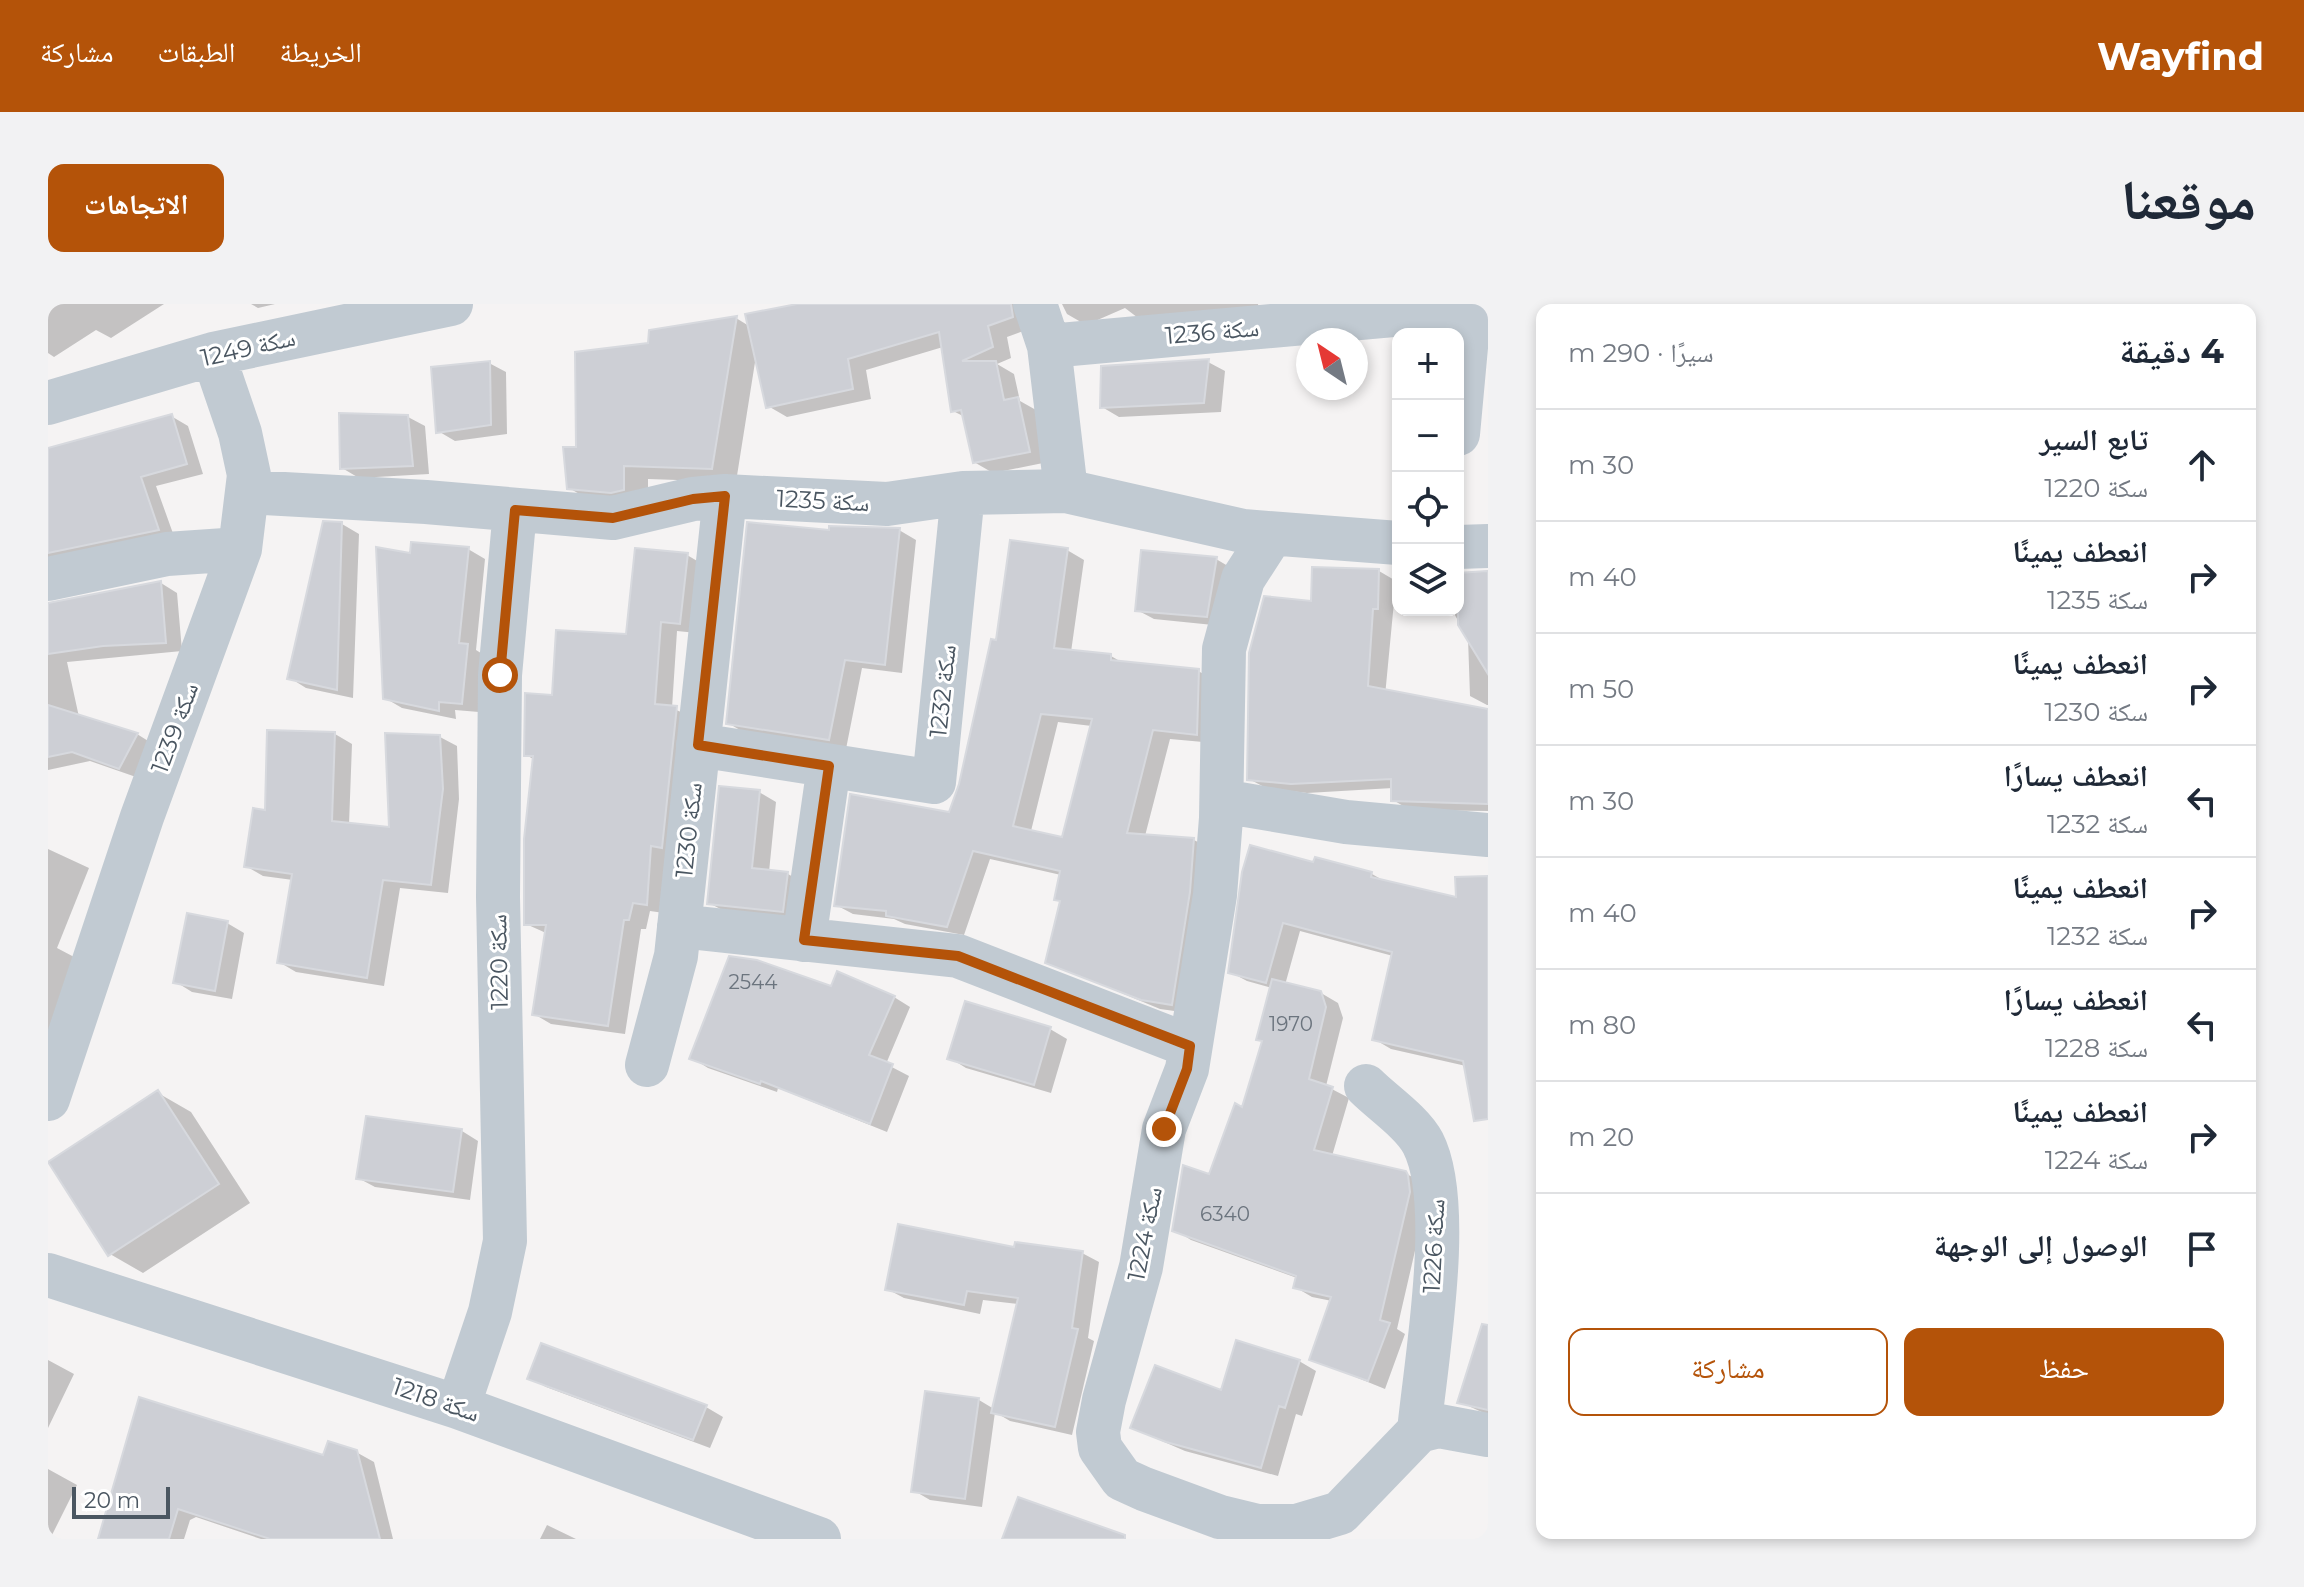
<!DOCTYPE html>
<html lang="ar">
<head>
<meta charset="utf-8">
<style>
  body { margin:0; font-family:Montserrat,"Noto Naskh Arabic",sans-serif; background:#f2f2f3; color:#1f2937; direction:rtl }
  .controls { position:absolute; right:24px; top:24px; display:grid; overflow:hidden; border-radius:16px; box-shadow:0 4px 12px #0003 }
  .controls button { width:72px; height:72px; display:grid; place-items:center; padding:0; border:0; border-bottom:2px solid #e0e1e3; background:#fff; color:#1f2937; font:40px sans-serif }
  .compass { position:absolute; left:1248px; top:24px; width:72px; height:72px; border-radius:50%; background:#fff; box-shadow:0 4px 12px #0003; rotate:325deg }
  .scale { position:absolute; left:24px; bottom:20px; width:98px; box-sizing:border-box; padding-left:8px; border:4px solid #4a5661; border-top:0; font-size:22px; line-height:28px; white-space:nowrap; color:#4a5661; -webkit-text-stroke:6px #fff; paint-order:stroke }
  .stop { position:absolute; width:24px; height:24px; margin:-18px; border:6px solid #b45309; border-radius:50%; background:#fff }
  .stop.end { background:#b45309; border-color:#fff; box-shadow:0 2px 8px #0008 }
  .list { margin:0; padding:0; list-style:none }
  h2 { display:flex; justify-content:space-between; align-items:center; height:104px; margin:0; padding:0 32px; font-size:34px }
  h2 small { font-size:26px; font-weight:400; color:#747a83 }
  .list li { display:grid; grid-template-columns:52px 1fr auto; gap:24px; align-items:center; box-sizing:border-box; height:112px; padding:0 32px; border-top:2px solid #e0e1e3 }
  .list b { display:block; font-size:30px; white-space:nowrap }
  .list p { margin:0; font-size:26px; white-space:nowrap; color:#747a83 }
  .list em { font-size:26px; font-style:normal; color:#747a83 }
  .actions { display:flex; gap:16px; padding:24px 32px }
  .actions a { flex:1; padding:18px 0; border:2px solid #b45309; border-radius:16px; text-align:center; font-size:28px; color:#b45309 }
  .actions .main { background:#b45309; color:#fff }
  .icon { flex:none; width:44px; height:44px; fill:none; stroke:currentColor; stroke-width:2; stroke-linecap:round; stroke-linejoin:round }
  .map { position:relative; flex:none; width:1440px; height:1235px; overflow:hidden; direction:ltr; border-radius:16px }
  header { display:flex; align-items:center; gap:48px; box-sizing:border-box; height:112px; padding:0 40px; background:#b45309; color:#fff }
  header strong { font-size:38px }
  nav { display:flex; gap:44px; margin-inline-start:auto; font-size:28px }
  .intro { display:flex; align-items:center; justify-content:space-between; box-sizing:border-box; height:192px; padding:0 48px }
  h1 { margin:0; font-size:56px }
  .button { padding:20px 36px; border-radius:16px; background:#b45309; color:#fff; font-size:28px; font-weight:700 }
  main { display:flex; gap:48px; padding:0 48px }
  aside { flex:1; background:#fff; border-radius:16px; box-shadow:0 4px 12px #0003 }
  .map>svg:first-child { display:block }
  .shadow { fill:#0003; fill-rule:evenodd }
  .building { fill:#cdcfd5; stroke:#d7d9de; stroke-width:2; fill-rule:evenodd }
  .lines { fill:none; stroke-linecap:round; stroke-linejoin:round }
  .minor { stroke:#c1cad2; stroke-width:44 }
  .route { stroke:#b45309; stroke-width:10 }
  .labels { text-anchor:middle; stroke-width:6; stroke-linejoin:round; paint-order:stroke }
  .number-label { font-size:20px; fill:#6b747e }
  .street-label { font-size:24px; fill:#4a5661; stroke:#fff }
</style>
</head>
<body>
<header>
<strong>Wayfind</strong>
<nav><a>الخريطة</a><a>الطبقات</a><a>مشاركة</a></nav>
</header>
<div class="intro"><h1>موقعنا</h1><a class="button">الاتجاهات</a></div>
<main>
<aside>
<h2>4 دقيقة<small>سيرًا · 290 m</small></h2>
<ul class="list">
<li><svg class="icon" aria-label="ahead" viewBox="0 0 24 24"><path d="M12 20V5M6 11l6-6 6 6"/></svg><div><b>تابع السير</b><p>سكة 1220</p></div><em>30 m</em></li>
<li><svg class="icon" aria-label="right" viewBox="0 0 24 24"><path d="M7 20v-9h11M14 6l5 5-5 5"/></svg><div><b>انعطف يمينًا</b><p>سكة 1235</p></div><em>40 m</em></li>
<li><svg class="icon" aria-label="right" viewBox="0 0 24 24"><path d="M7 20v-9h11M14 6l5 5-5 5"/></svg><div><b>انعطف يمينًا</b><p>سكة 1230</p></div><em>50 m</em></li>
<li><svg class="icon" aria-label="left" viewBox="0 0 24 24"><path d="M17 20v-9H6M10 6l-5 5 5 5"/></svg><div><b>انعطف يسارًا</b><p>سكة 1232</p></div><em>30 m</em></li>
<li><svg class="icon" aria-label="right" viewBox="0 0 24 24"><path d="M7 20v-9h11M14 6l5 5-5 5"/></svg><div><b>انعطف يمينًا</b><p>سكة 1232</p></div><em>40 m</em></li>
<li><svg class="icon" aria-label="left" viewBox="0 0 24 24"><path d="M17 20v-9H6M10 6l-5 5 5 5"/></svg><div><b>انعطف يسارًا</b><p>سكة 1228</p></div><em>80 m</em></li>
<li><svg class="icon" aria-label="right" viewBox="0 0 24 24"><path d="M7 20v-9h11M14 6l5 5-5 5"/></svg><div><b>انعطف يمينًا</b><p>سكة 1224</p></div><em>20 m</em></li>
<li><svg class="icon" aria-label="arrive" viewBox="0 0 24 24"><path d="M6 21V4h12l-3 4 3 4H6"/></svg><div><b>الوصول إلى الوجهة</b></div></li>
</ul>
<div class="actions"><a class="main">حفظ</a><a>مشاركة</a></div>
</aside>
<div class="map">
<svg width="1440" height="1235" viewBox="0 0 1440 1235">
  <rect width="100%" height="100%" fill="#f5f3f3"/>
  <path class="shadow" d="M0 0H116L63 34 48 26 6 53 0 49Z
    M203 0H227L210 4Z
    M760 0H984L983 24 959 33 963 54 949 60 966 70 972 97 988 106 1000 158 945 169 926 158 917 113 905 107 895 43 818 66 823 95 739 113 720 102 708 52 688 178 600 175V199L545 198 521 184 530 145 602 41 688 14 701 22Z
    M1014 0H1210L1212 9 1098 20 1077 4 1038 21 1019 10Z
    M1160 58 1177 67 1173 108 1071 113 1054 103Z
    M441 59 458 68 459 130 407 137 390 127Z
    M123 112 140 122 155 170 108 182 127 235 0 266V147Z
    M360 113 377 122 381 170 311 174 294 164Z
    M294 220 311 230 305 394 258 384 242 374Z
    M851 226 868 236 854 369 814 364 798 445 697 429 680 419 782 228Z
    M420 245 437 255 428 346 436 351 431 408 407 406 408 415 354 404 337 394 363 252Z
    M1019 246 1036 256 1023 348 1063 352 1075 359 1150 367 1167 376 1166 439 1122 435 1097 532 1146 536 1163 545 1141 709 1112 705 999 658 1014 598 1013 571 942 555 916 631 857 620 846 615 805 610 788 601 902 511 950 339ZM1010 418 1044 422 1016 535 983 527Z
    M639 251 656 261 649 329 629 327 624 404 646 414 616 609 602 607 598 625H593L577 730 503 720 486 710 498 629 478 620 487 456 478 451 506 393 580 332Z
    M1168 255 1185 265 1175 322 1106 315 1089 306Z
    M1331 267 1348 277 1337 392 1440 440V507L1362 506 1345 496V484L1259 489 1218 484 1201 475 1265 299Z
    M1440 270V401H1439L1422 392 1420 334 1404 306H1410V271Z
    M113 279 129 289 134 347 19 358 31 413 89 430 105 440 88 473 42 457 0 466V300Z
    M287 430 304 440 301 521 343 525 392 433 409 442 411 495 400 589 352 584 336 682 248 668 231 658 245 576 215 572 198 562 219 509Z
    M711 488 728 498 721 568 740 570 757 580 751 616 678 608 661 599Z
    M0 545 41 564 9 644 28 654 0 745Z
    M1267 561 1324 570 1338 578 1410 596 1440 573V801L1418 762 1343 745 1326 735 1345 652 1252 627 1237 681 1273 689 1290 699 1295 714 1278 782 1301 794 1284 852 1357 869 1375 879 1378 899 1349 1025 1357 1030 1337 1085 1263 1055 1284 997 1264 993 1247 983 1249 974 1143 936 1127 926 1162 872 1195 806 1216 738 1211 735 1224 684 1199 677 1182 668Z
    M179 619 196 629 184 695 144 688 128 678Z
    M784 684 846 693 862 703 838 760 861 772 839 828 730 784 729 788 660 764 644 754Z
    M918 700 1002 725 1019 735 1003 789 918 764 902 754Z
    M110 789 143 808 202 899 95 969 62 950Z
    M414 827 430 837 422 896 327 883 310 874Z
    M968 946 1034 949 1051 958 1040 1034 1046 1037 1024 1131 962 1117 947 1108 934 1203 882 1196 865 1186 931 1096 946 1105 971 1000 935 996 932 1010 856 994 839 985Z
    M494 1042 658 1103 675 1113 662 1144 498 1083 482 1074Z
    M1440 1054V1111L1412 1098Z
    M0 1056 26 1070 0 1124Z
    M1251 1057 1268 1067 1254 1112 1248 1110 1230 1172 1137 1147 1084 1124Z
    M92 1096 276 1154 308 1148 326 1158 345 1235H213L148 1213 142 1216 136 1235H52Z
    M0 1165 29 1181 2 1235H0Z
    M499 1221 528 1235H492Z"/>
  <path class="building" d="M749 0H963L965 13 940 22 945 43 914 57H948L956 96 970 93 982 148 925 159 913 106 903 108 891 28 800 55 805 85 718 104 697 10Z
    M689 12 664 165 576 162V186L563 189 519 185 515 143H528L527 48 600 39 601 26Z
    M1161 55 1156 99 1052 104 1053 62Z
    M442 57 443 121 388 129 383 63Z
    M291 109 360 111 365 162 292 165Z
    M124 110 139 160 93 173 111 226 0 249V144Z
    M275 217 294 218 289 386 239 375Z
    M699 218 781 226V222L852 224 837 361 797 356 781 436 678 420Z
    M962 236 1020 244 1006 344 1063 350V356L1151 365 1149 431 1105 426 1079 529 1146 534 1142 588 1124 701 1093 696 997 659 1012 597 1006 596 1012 567 925 547 899 623 838 612V607L786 602 802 490 901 508 911 480 943 335 948 336ZM993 410 1044 415 1014 533 965 522Z
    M363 238 421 243 411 339 420 340 414 400 391 398V407L335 395 328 243 362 249Z
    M587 244 640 249 632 320 613 318 607 400 629 402 614 544 603 542 599 601 585 599 581 616H576L560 722 484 711 498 621H476V535L485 452H476L477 389 504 391 508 326 578 330Z
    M1093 246 1169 253 1159 313 1087 307Z
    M1264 263 1331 265 1330 305H1325L1320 382 1440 405V500L1343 497V475L1243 480 1199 476 1201 349 1216 292 1263 297Z
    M1439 267H1440V370L1410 321V269Z
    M113 277 118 339 55 342 0 350V299Z
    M0 401 90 429 71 465 24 448 0 453Z
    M219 426 287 428 284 517 341 523 337 429 392 431 395 485 383 581 335 576 319 674 229 659 244 570 196 563 205 504 217 506Z
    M671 482 712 486 704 564 740 568 735 608 659 600Z
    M1202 541 1265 558 1267 553 1324 568 1323 573 1408 593 1407 573 1440 572V815L1426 817 1415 757 1324 736 1344 648 1235 619 1218 679 1180 669 1194 568Z
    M139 609 180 617 167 687 125 679Z
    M681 652 709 656 783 682 789 667 847 692 821 751 845 760 822 820 713 777 712 780 641 755Z
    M1224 675 1273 687 1278 703 1261 775 1285 783 1266 846 1358 867 1360 871 1362 888 1332 1016 1342 1019 1320 1077 1261 1056 1283 993 1245 984 1248 972 1124 927 1135 861 1161 870 1187 799 1194 803 1214 737 1208 736Z
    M917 697 1003 723 986 781 899 755Z
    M110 786 171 880 60 952 0 858Z
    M318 812 414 825 405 888 308 875Z
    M850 920 966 943 967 938 1035 947 1024 1024 1030 1025 1007 1123 943 1109 970 994 919 987 916 1001 837 986Z
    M1434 1020 1440 1021V1106L1409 1099Z
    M1188 1036 1252 1056 1237 1104 1231 1102 1213 1164 1118 1138 1082 1124 1107 1061 1173 1086Z
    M493 1039 659 1101 645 1136 479 1075Z
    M877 1087 931 1094 917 1195 863 1188Z
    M91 1093 275 1151 280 1137 309 1146 332 1235H222L130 1205 121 1235H50Z
    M970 1193 1077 1231V1235H954Z"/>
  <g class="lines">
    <path class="minor" d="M987 0 1001 42 1018 187
      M1001 42 1423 4
      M0 99 165 50 403 0
      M1410 130 1422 0
      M199 188 378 198 565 214 645 195 677 192 839 200 915 189 1018 187 1195 227 1350 239
      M1224 230 1195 275 1176 345 1173 514 1167 591 1139 765 1116 825 1093 963 1056 1096 1050 1128 1052 1144 1074 1175 1096 1185 1172 1213 1209 1222H1248L1292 1209 1371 1127 1391 1122 1440 1131
      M1410 243 1440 242
      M0 275 119 250 192 245
      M650 441 886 478 915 189
      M1174 497 1298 518 1440 531
      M631 622 910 652 1142 742
      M756 636 781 462
      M599 761 628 652 677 192
      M1318 782C1335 799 1364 818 1375 839 1406 899 1378 1056 1371 1127
      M0 795 94 513 192 245 201 171 192 129 165 50
      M0 971 410 1103 771 1235
      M410 1103 442 1008 457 937 450 593 452 371 467 206"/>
  </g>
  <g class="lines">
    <path class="route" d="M452 371 467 206 565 214 645 195 677 192 650 441 781 462 756 636 910 652 1142 742 1139 765 1116 825"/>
  </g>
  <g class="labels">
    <g class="number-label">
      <text x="705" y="685">2544</text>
      <text x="1243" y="727">1970</text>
      <text x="1177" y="917">6340</text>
    </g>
    <g class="street-label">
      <text transform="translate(1164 28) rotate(-5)" y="8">سكة 1236</text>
      <text transform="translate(200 44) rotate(-13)" y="8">سكة 1249</text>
      <text transform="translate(775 197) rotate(3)" y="8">سكة 1235</text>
      <text transform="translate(895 387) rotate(-84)" y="8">سكة 1232</text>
      <text transform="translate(127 424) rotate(-70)" y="8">سكة 1239</text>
      <text transform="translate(641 526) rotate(-84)" y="8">سكة 1230</text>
      <text transform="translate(451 658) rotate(-91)" y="8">سكة 1220</text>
      <text transform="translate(1097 930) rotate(-79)" y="8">سكة 1224</text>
      <text transform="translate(1386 942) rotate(-87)" y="8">سكة 1226</text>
      <text transform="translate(388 1096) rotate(19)" y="8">سكة 1218</text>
    </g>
  </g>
</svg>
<div class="controls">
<button>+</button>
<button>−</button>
<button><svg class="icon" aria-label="locate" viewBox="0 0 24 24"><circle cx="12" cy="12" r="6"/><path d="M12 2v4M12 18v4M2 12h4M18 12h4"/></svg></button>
<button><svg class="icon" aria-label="layers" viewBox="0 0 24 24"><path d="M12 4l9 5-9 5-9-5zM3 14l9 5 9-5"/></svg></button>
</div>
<svg class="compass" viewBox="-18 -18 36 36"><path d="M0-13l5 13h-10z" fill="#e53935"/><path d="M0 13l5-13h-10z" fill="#747a83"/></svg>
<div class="scale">20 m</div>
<div class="stop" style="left:452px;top:371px"></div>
<div class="stop end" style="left:1116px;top:825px"></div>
</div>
</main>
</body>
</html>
